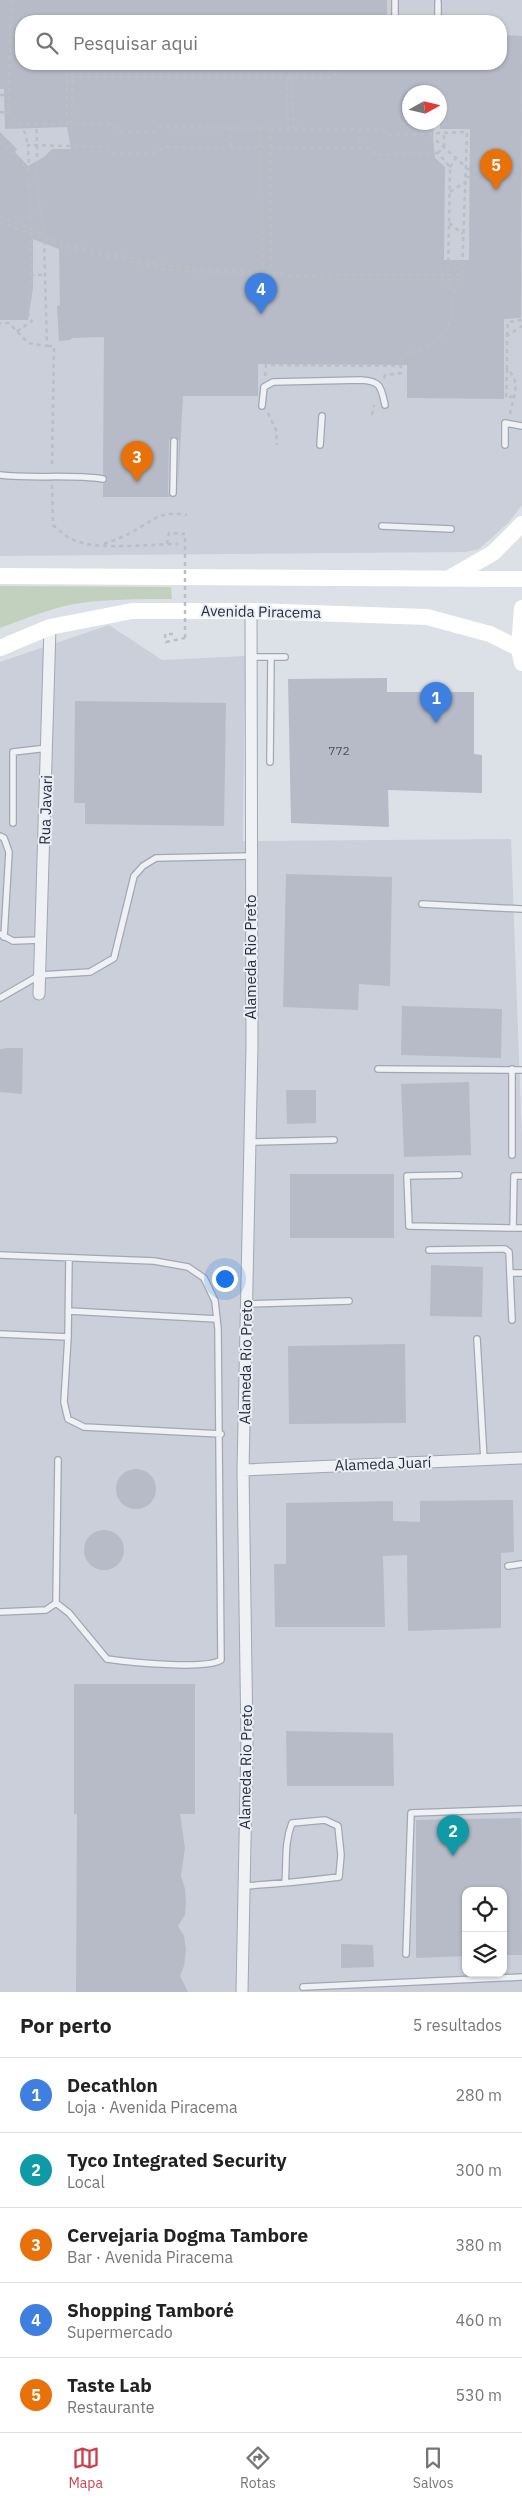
<!DOCTYPE html>
<html lang="pt">
<head>
<meta charset="utf-8">
<style>
  body { margin:0; font-family:"IBM Plex Sans",sans-serif; background:#f2f2f2; color:#222 }
  .controls { position:absolute; right:15px; bottom:15px; display:grid; overflow:hidden; border-radius:10px; box-shadow:0 1px 4px #0004 }
  .controls button { width:45px; height:45px; display:grid; place-items:center; padding:0; border:0; border-bottom:1px solid #e0e0e0; background:#fff; color:#222; font:25px sans-serif }
  .compass { position:absolute; left:402px; top:85px; width:45px; height:45px; border-radius:50%; background:#fff; box-shadow:0 1px 4px #0004; rotate:82deg }
  .you { position:absolute; left:224px; top:1278px; width:18px; height:18px; margin:-12px; border:4px solid #fff; border-radius:50%; background:#1a73e8; box-shadow:0 0 0 8px #1a73e833 }
  .badge { display:grid; place-items:center; width:32px; height:32px; border-radius:50%; background:#d03d4a; color:#fff; font-size:16px; font-weight:700 }
  .pin { position:absolute; translate:-50% -41px; filter:drop-shadow(0 1px 2px #0008) }
  .pin::after { content:''; position:absolute; top:26px; width:18px; height:15px; background:inherit; clip-path:polygon(0 0,100% 0,50% 100%) }
  .list { margin:0; padding:0; list-style:none }
  h2 { display:flex; justify-content:space-between; align-items:center; height:65px; margin:0; padding:0 20px; font-size:21px }
  h2 small { font-size:16px; font-weight:400; color:#767676 }
  .list li { display:grid; grid-template-columns:32px 1fr auto; gap:15px; align-items:center; box-sizing:border-box; height:75px; padding:0 20px; border-top:1px solid #e0e0e0 }
  .list b { display:block; font-size:19px; white-space:nowrap }
  .list p { margin:0; font-size:16px; white-space:nowrap; color:#767676 }
  .list em { font-size:16px; font-style:normal; color:#767676 }
  .icon { flex:none; width:28px; height:28px; fill:none; stroke:currentColor; stroke-width:2; stroke-linecap:round; stroke-linejoin:round }
  .map { position:relative; flex:none; width:522px; height:1992px; overflow:hidden }
  .search { position:absolute; background:#fff; box-shadow:0 1px 4px #0004; left:15px; right:15px; top:15px; height:55px; display:flex; align-items:center; gap:12px; box-sizing:border-box; padding:0 18px; border-radius:20px; color:#767676; font-size:19px }
  .sheet { height:440px; background:#fff }
  nav { display:flex; justify-content:space-around; align-items:center; box-sizing:border-box; height:70px; border-top:1px solid #e0e0e0; background:#fff; font-size:14px; color:#767676 }
  nav a { display:grid; justify-items:center; gap:2px }
  nav .on { color:#d03d4a }
  .map>svg:first-child { display:block }
  .built { fill:#cacfd9; fill-rule:evenodd }
  .green { fill:#c1d1bd }
  .building { fill:#b6bbc7; fill-rule:evenodd }
  .lines { fill:none; stroke-linecap:round; stroke-linejoin:round }
  .lane-casing { stroke:#a2a7b1; stroke-width:8 }
  .street-casing { stroke:#a2a7b1; stroke-width:13 }
  .path { stroke:#bbbec5; stroke-width:2.5; stroke-dasharray:4 4; stroke-linecap:butt }
  .lane { stroke:#eff1f5; stroke-width:5.5 }
  .street { stroke:#eff1f5; stroke-width:11 }
  .secondary { stroke:#fff; stroke-width:16 }
  .path-bridge { stroke:#bbbec5; stroke-width:2.5; stroke-dasharray:4 4; stroke-linecap:butt }
  .labels { text-anchor:middle; stroke-width:4; stroke-linejoin:round; paint-order:stroke }
  .number-label { font-size:12px; fill:#4a5060 }
  .street-label { font-size:15px; fill:#262d3d; stroke:#ebeff5 }
</style>
</head>
<body>
<div class="map">
<svg width="522" height="1992" viewBox="0 0 522 1992">
  <rect width="100%" height="100%" fill="#dce0e7"/>
  <path class="built" d="M0 0H522V505L509 522 479 549 466 552 0 556ZM21 21H501V64H21ZM410 92H440V122H410Z
    M109 625 162 660 245 656 243 841 511 839 522 1140V1992H0V662ZM466 1891H503V1973H466Z"/>
  <path class="green" d="M0 586 171 587 172 599C139 599 106 599 74 604 49 609 24 619 0 628Z"/>
  <path class="building" d="M0 0H387V21H21V64H501V35L522 36 521 318 504 319V399L407 398V365L258 364V396H183L178 488 179 441 174 436 169 441 168 493 170 497H103V484L108 479 103 474 104 337 72 338 70 340 59 341 57 306 60 305 59 249 33 239V288L28 320H0V132L17 149 15 152 28 166 44 157 52 149H71L67 127 5 129 4 89H0ZM410 92H440V129H470L469 260H444L445 167 435 158 433 139 434 122H410Z
    M387 678V692H474V754L482 755V793L388 790 389 827 291 823 288 679Z
    M75 701 226 703 224 826 85 824V803H74Z
    M286 874 392 877 390 986 359 984 358 1010 283 1007Z
    M402 1006 502 1009 501 1058 401 1055Z
    M8 1048H23L22 1094 0 1092V1049Z
    M469 1082 471 1155 404 1157 401 1084Z
    M286 1090H316V1123L287 1124Z
    M290 1174H394V1238H290Z
    M431 1265 483 1267 482 1317 430 1316Z
    M405 1344 406 1423 289 1424 288 1346Z
    M116 1489a20 20 0 1 1 40 0a20 20 0 1 1-40 0Z
    M513 1500 514 1552 501 1553V1628L408 1631 407 1555 383 1556 385 1627H275L274 1564H286V1503L393 1501V1521L420 1522V1501Z
    M84 1550a20 20 0 1 1 40 0a20 20 0 1 1-40 0Z
    M74 1684H195V1814H180L185 1848 181 1876 185 1889 186 1902 185 1915 178 1926 184 1936 186 1949 184 1966 180 1976 188 1992H76L77 1814H74Z
    M286 1731 393 1733 394 1786H287Z
    M521 1818 522 1955H503V1891H466V1956L416 1958V1820Z
    M341 1944 373 1945 374 1967 341 1968Z"/>
  <g class="lines">
    <g class="lane-casing">
      <path id="lane" d="M395 0V21
        M438 2V21
        M262 406 264 387 273 382 361 380C381 381 381 387 385 405
        M320 445 322 416
        M505 445V423L522 426
        M0 475C34 479 69 474 103 479
        M173 493 174 441
        M382 526 451 529
        M250 657H285
        M270 762 271 657
        M13 823V752L48 748
        M0 836 4 838 9 852 4 937
        M422 904 522 909
        M0 934 13 941 41 940
        M0 998 40 975 90 972 114 958 134 876 143 866 156 858 251 856
        M378 1069 522 1070
        M512 1069V1155
        M250 1142 334 1140
        M459 1175 407 1176 409 1226 513 1228
        M522 1176H514L513 1228H522
        M429 1250 496 1249H505L509 1252 512 1320
        M0 1255 154 1261 188 1267 204 1278 215 1301 218 1329 221 1660C206 1670 127 1662 107 1659L69 1613 56 1603 46 1610 0 1612
        M69 1258 68 1337 64 1402 68 1419 84 1427 221 1434
        M511 1273H522
        M247 1304 349 1301
        M69 1311 217 1319
        M0 1334 68 1337
        M477 1339 484 1460
        M508 1566 522 1564
        M56 1603 58 1460
        M244 1886C276 1884 307 1881 339 1877L341 1855 338 1826 325 1820 292 1823C284 1843 287 1862 285 1883
        M406 1954 411 1813 522 1809
        M303 1987 522 1977"/>
    </g>
    <g class="street-casing">
      <path id="street" d="M39 994 50 627
        M243 1470 522 1458
        M242 1992 247 1740 243 1470 252 1046 251 611"/>
    </g>
    <path class="path" d="M11 0 8 113 18 124H36
      M335 64 334 68 326 74H67V77L330 78 340 69V64
      M287 77 288 128
      M292 77 293 128
      M0 95H8
      M0 112 8 113
      M19 124 25 133 28 145
      M67 124V77
      M71 124 73 75
      M230 127V147
      M260 127 263 273
      M270 128 271 274
      M359 129 360 148
      M430 135 466 167
      M0 140 29 171 31 268 28 314 32 321 16 332
      M438 153 444 146V132
      M450 167 456 158
      M466 169 522 170
      M29 171 28 145 104 147 111 153H156L164 147 369 148 377 155 438 153 450 167 448 276
      M466 177 522 178
      M450 192 465 182
      M0 217 4 218 69 245 168 266 304 275H462L467 132 388 135 382 130 159 127 153 132 122 133 111 124H36C38 145 36 166 38 188 39 205 44 222 44 239L47 346 28 343 9 323H0
      M0 222 69 248 169 270 336 279H463L462 275
      M449 223 463 234
      M30 275H45
      M448 279 452 292
      M507 336 508 322 522 320
      M48 346H54L52 467
      M507 369 506 398 514 396
      M265 376 266 365 401 366
      M384 378 385 375 401 373V355C424 352 447 340 452 314 455 295 448 297 463 279
      M268 413 276 430 277 445
      M510 414C513 397 522 382 507 369V336L522 326
      M372 415 374 405
      M52 485 53 525C61 532 68 539 79 542 104 550 150 544 178 544
      M104 544C111 541 119 539 126 535 150 524 158 509 187 515
      M167 544 169 533 185 534
      M173 634H165L166 642 185 638"/>
    <use href="#lane" class="lane"/>
    <use href="#street" class="street"/>
    <path class="secondary" d="M0 576 522 579
      M451 577 493 553 522 524
      M522 608 519 649 522 663
      M0 648 50 627 132 611H251L427 617 490 634 522 650"/>
    <path class="path-bridge" d="M185 638V534"/>
  </g>
  <g class="labels">
    <g class="number-label">
      <text x="339" y="755">772</text>
    </g>
    <g class="street-label">
      <text transform="translate(261 612) rotate(1)" y="5">Avenida Piracema</text>
      <text transform="translate(46 810) rotate(-88)" y="5">Rua Javari</text>
      <text transform="translate(251 957) rotate(-90)" y="5">Alameda Rio Preto</text>
      <text transform="translate(246 1362) rotate(-89)" y="5">Alameda Rio Preto</text>
      <text transform="translate(383 1464) rotate(-2)" y="5">Alameda Juarí</text>
      <text transform="translate(246 1767) rotate(-89)" y="5">Alameda Rio Preto</text>
    </g>
  </g>
</svg>
<div class="controls">
<button><svg class="icon" aria-label="locate" viewBox="0 0 24 24"><circle cx="12" cy="12" r="6"/><path d="M12 2v4M12 18v4M2 12h4M18 12h4"/></svg></button>
<button><svg class="icon" aria-label="layers" viewBox="0 0 24 24"><path d="M12 4l9 5-9 5-9-5zM3 14l9 5 9-5"/></svg></button>
</div>
<svg class="compass" viewBox="-18 -18 36 36"><path d="M0-13l5 13h-10z" fill="#e53935"/><path d="M0 13l5-13h-10z" fill="#767676"/></svg>
<div class="you"></div>
<div class="pin badge" style="left:436px;top:723px;background:#3f7fe0">1</div>
<div class="pin badge" style="left:453px;top:1856px;background:#0f9aa8">2</div>
<div class="pin badge" style="left:137px;top:482px;background:#e8710a">3</div>
<div class="pin badge" style="left:261px;top:314px;background:#3f7fe0">4</div>
<div class="pin badge" style="left:496px;top:190px;background:#e8710a">5</div>
<div class="search"><svg class="icon" aria-label="search" viewBox="0 0 24 24"><circle cx="10" cy="10" r="6"/><path d="M15 15l6 6"/></svg>Pesquisar aqui</div>
</div>
<section class="sheet">
<h2>Por perto<small>5 resultados</small></h2>
<ul class="list">
<li><span class="badge" style="background:#3f7fe0">1</span><div><b>Decathlon</b><p>Loja · Avenida Piracema</p></div><em>280 m</em></li>
<li><span class="badge" style="background:#0f9aa8">2</span><div><b>Tyco Integrated Security</b><p>Local</p></div><em>300 m</em></li>
<li><span class="badge" style="background:#e8710a">3</span><div><b>Cervejaria Dogma Tambore</b><p>Bar · Avenida Piracema</p></div><em>380 m</em></li>
<li><span class="badge" style="background:#3f7fe0">4</span><div><b>Shopping Tamboré</b><p>Supermercado</p></div><em>460 m</em></li>
<li><span class="badge" style="background:#e8710a">5</span><div><b>Taste Lab</b><p>Restaurante</p></div><em>530 m</em></li>
</ul>
</section>
<nav>
<a class="on"><svg class="icon" aria-label="map" viewBox="0 0 24 24"><path d="M3 6l6-2 6 2 6-2v14l-6 2-6-2-6 2zM9 4v14M15 6v14"/></svg>Mapa</a>
<a><svg class="icon" aria-label="directions" viewBox="0 0 24 24"><path d="M12 3l9 9-9 9-9-9zM9 14v-3h6M13 9l2 2-2 2"/></svg>Rotas</a>
<a><svg class="icon" aria-label="saved" viewBox="0 0 24 24"><path d="M7 4h10v16l-5-4-5 4z"/></svg>Salvos</a>
</nav>
</body>
</html>
